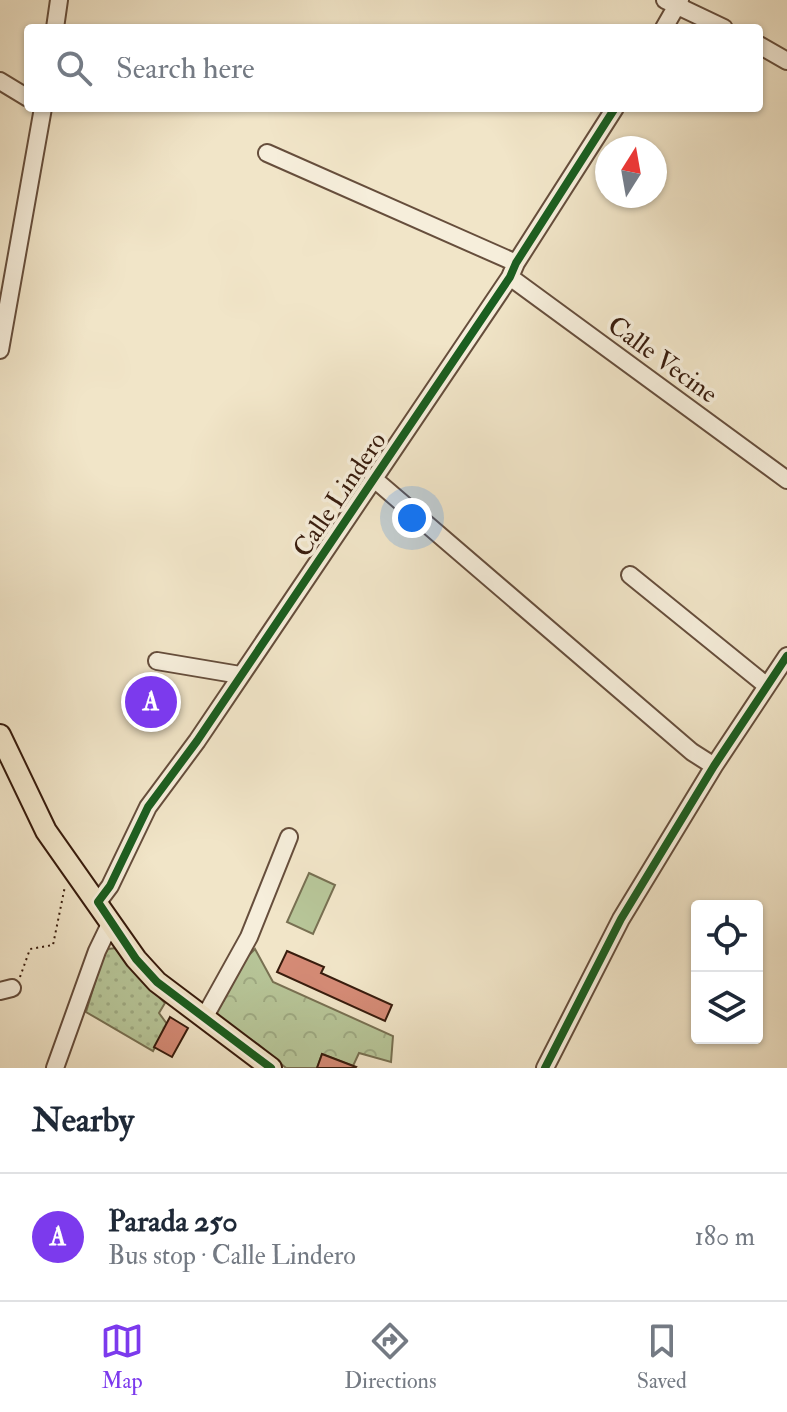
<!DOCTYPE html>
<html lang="en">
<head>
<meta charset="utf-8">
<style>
  body { margin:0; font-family:"IM FELL Double Pica",serif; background:#f6f6f7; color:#1f2937 }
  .controls { position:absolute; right:24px; bottom:24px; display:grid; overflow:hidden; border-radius:8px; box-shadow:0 2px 6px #0004 }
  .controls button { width:72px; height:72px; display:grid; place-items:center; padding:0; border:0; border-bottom:2px solid #e0e1e3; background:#fff; color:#1f2937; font:40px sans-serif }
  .compass { position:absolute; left:595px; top:136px; width:72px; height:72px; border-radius:50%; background:#fff; box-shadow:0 2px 6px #0004; rotate:11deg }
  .you { position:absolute; left:412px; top:518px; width:28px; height:28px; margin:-20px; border:6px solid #fff; border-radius:50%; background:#1a73e8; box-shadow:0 0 0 12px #1a73e833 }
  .badge { display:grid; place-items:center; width:52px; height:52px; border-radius:50%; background:#7c3aed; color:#fff; font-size:26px; font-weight:700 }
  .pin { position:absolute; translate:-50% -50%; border:4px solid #fff; box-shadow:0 2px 8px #0006 }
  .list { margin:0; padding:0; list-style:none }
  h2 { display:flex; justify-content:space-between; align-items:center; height:104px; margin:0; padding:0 32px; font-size:34px }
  h2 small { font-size:26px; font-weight:400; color:#747a83 }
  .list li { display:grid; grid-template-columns:52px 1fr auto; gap:24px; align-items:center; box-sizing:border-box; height:128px; padding:0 32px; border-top:2px solid #e0e1e3 }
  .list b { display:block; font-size:30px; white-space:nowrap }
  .list p { margin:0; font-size:26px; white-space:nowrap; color:#747a83 }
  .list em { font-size:26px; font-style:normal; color:#747a83 }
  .icon { flex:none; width:44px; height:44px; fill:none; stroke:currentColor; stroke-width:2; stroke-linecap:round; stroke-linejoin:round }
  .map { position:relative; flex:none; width:787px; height:1068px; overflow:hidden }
  .search { position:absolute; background:#fff; box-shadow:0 2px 6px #0004; left:24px; right:24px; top:24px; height:88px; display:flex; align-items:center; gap:20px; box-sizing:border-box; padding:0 28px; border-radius:8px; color:#747a83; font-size:30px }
  .sheet { height:232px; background:#fff }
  nav { display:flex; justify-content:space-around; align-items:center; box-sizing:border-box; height:112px; border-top:2px solid #e0e1e3; background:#fff; font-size:22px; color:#747a83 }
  nav a { display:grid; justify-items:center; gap:4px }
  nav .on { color:#7c3aed }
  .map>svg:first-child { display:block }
  .grass { fill:url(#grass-dots); stroke:#787052; stroke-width:2 }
  .park { fill:url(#park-crowns); stroke:#787052; stroke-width:2 }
  .pitch { fill:#b7c598; stroke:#787052; stroke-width:2 }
  .building { fill:#d58b76; stroke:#381c0d; stroke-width:2 }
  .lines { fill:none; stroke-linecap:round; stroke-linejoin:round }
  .minor-casing { stroke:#664e3c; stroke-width:20 }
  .major-casing { stroke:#381c0d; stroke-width:24 }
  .path { stroke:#381c0d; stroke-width:2; stroke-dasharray:2 4; stroke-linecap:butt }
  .minor { stroke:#f6eedb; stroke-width:16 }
  .major { stroke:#f1e5c8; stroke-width:20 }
  .cycleway-casing { stroke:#f6eedb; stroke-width:13 }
  .cycleway { stroke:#1b5e20; stroke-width:8 }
  .labels { text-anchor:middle; stroke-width:7; stroke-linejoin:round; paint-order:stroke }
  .street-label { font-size:26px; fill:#381c0d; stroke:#f6eedb }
</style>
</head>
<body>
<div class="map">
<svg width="787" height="1068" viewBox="0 0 787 1068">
  <defs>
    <pattern id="grass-dots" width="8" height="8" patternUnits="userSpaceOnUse" patternTransform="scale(2)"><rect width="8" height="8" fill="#b7c598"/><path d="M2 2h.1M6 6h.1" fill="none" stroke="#9ea982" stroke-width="1.8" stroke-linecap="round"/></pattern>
    <pattern id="park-crowns" width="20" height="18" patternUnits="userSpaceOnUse" patternTransform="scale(2)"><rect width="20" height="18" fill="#b7c598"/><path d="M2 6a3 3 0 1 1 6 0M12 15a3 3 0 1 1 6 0" fill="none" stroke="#9ea982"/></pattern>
  </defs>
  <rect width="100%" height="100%" fill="#f1e5c8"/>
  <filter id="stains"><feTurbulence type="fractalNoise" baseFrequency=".0025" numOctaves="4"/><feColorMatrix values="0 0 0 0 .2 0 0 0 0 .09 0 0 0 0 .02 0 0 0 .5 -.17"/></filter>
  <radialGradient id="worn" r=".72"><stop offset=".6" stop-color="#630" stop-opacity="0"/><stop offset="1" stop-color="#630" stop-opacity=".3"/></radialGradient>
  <path class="grass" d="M116 948 123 952 139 977 165 1003 159 1013 167 1024 153 1051 86 1012 103 956 108 949Z"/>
  <path class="park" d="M255 949 273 982 393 1036 391 1062 359 1053 353 1066 322 1054 317 1068H286L259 1045 219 1019 214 1010 241 963Z"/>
  <path class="pitch" d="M309 873 335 885 313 934 287 922Z"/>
  <path class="building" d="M287 951 324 967 321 973 392 1005 385 1021 277 972Z
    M170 1017 188 1028 172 1057 154 1047Z
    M322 1054 356 1067 355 1068H317Z"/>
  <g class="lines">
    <g class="minor-casing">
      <path id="minor" d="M665 0 724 28
        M55 28 59 0
        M664 28 680 0
        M759 45 787 61
        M0 81 28 98
        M267 153 516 263
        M510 277 787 480
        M0 350 43 108
        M373 478 692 752 714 766
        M630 575 767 686
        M157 661 240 675
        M98 902 110 886 148 807 197 741 510 277 516 263 615 108
        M0 991 12 988
        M204 1018 249 937 289 837
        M55 1068 97 951 111 922
        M545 1068 621 919 714 766 787 656"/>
    </g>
    <g class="major-casing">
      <path id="major" d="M0 735 46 831 136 959 157 982 271 1068"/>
    </g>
    <path class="path" d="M20 977 30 949 53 945 65 886"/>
    <use href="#minor" class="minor"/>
    <use href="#major" class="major"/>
    <g class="cycleway-casing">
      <path id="cycleway" d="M271 1068 157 982 136 959 98 902 110 886 148 807 197 741 510 277 516 263 615 108
        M545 1068 621 919 714 766 787 656"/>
    </g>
    <use href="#cycleway" class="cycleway"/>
  </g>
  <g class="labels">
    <g class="street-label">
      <text transform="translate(663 359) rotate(36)" y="9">Calle Vecine</text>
      <text transform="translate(339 494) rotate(-56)" y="9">Calle Lindero</text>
    </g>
  </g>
  <rect width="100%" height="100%" filter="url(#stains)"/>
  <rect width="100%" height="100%" fill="url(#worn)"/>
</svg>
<div class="controls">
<button><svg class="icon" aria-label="locate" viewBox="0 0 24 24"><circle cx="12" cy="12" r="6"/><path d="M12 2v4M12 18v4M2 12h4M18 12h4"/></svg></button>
<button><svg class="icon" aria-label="layers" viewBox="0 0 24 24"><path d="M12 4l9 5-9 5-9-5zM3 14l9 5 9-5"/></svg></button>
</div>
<svg class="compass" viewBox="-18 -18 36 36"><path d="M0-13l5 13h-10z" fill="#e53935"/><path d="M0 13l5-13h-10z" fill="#747a83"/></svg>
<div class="you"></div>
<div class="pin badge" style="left:151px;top:702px">A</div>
<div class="search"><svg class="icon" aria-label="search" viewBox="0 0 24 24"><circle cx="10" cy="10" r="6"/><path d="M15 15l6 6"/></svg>Search here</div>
</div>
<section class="sheet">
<h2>Nearby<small></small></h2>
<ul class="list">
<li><span class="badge">A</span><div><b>Parada 250</b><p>Bus stop · Calle Lindero</p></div><em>180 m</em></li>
</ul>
</section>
<nav>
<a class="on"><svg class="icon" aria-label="map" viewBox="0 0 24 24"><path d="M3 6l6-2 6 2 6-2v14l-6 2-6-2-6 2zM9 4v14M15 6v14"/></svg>Map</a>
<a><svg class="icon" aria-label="directions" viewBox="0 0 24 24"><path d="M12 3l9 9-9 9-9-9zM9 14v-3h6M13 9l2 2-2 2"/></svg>Directions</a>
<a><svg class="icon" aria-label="saved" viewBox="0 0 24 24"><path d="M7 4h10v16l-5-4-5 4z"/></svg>Saved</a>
</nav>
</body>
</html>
